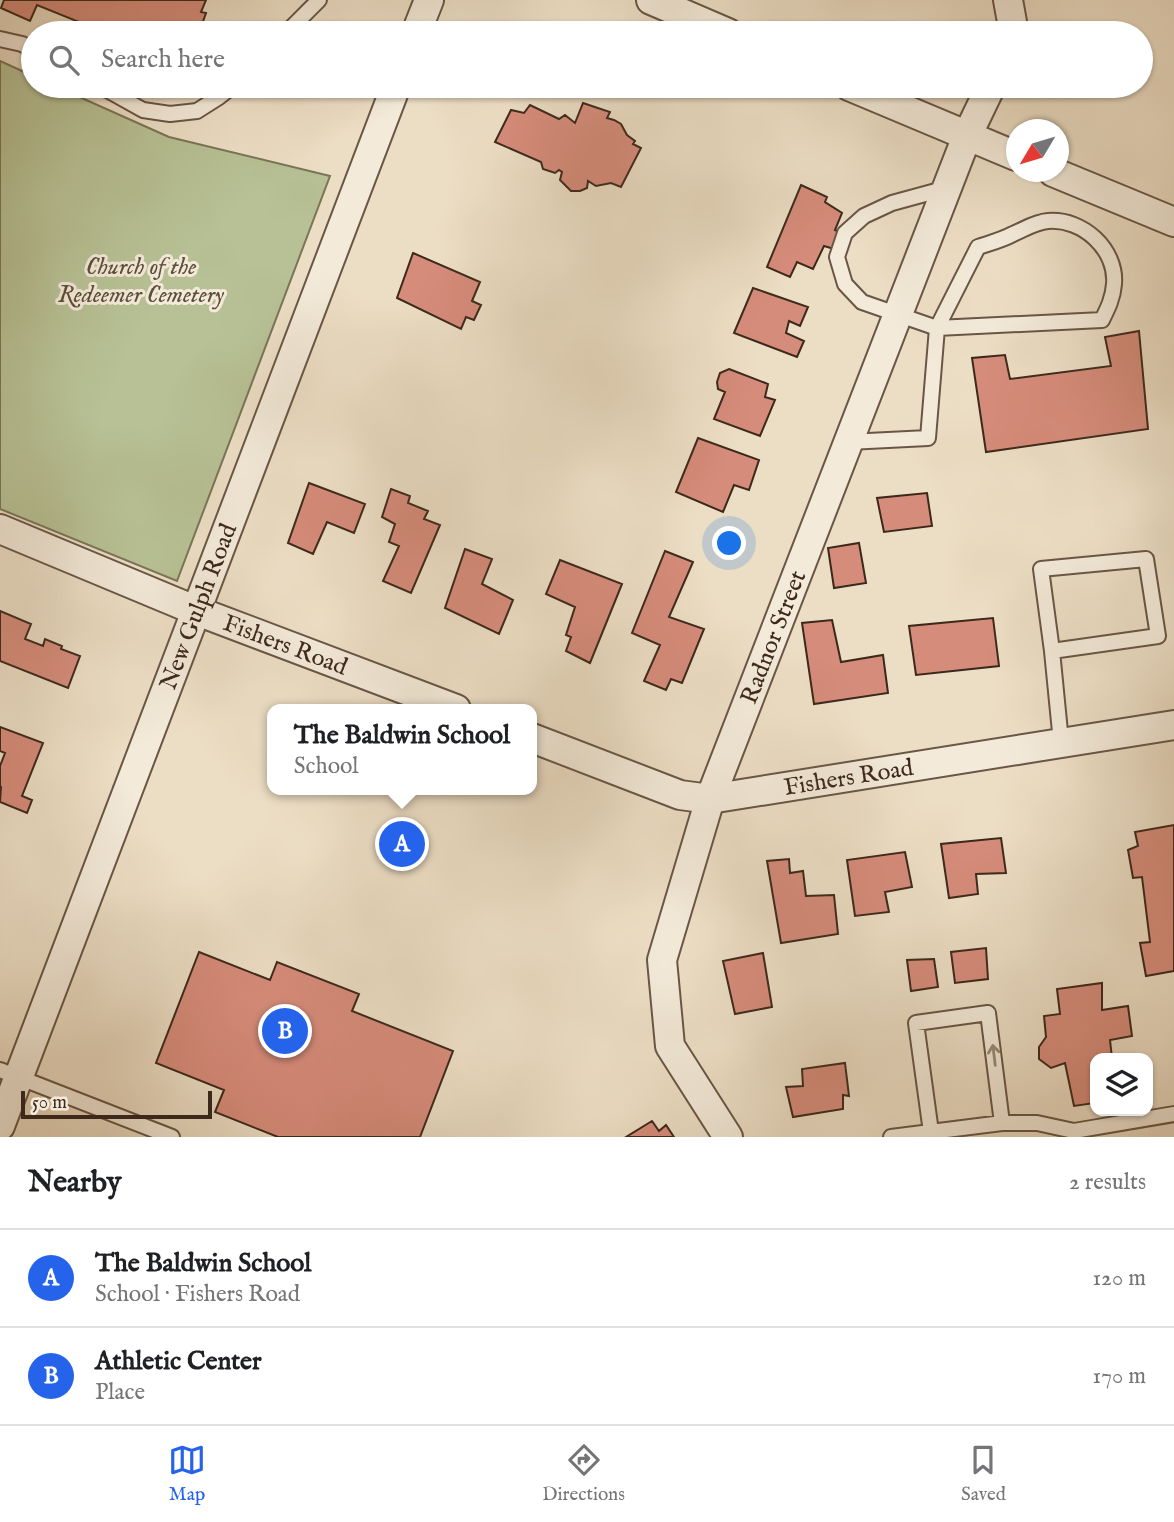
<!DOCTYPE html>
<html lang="en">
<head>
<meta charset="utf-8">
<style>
  body { margin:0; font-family:"IM FELL English",serif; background:#f2f2f2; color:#202124 }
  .controls { position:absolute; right:21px; bottom:21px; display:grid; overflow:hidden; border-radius:14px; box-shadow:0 2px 5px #0004 }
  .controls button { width:63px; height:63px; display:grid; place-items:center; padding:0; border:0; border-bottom:2px solid #e0e0e0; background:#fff; color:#202124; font:35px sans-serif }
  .compass { position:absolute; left:1006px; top:119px; width:63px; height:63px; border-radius:50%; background:#fff; box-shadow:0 2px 5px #0004; rotate:232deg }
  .scale { position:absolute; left:21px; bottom:18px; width:191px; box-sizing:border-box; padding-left:7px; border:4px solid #3d291c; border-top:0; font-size:19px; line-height:24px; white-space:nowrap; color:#3d291c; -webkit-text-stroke:5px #f3ead9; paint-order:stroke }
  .you { position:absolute; left:730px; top:544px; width:24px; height:24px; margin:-18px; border:5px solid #fff; border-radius:50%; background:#1a73e8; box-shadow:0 0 0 10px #1a73e833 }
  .badge { display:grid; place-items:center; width:46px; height:46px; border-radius:50%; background:#2563eb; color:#fff; font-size:23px; font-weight:700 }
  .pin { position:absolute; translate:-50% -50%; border:4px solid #fff; box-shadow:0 2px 7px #0006 }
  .popup { position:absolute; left:267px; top:704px; width:270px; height:91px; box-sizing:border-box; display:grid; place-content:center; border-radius:14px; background:#fff; filter:drop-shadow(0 2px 5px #0005); font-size:23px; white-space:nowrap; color:#757577 }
  .popup b { font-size:26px; color:#202124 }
  .popup::after { content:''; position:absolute; left:50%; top:100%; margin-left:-14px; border:14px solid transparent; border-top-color:#fff }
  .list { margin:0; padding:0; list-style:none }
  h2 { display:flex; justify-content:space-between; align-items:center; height:91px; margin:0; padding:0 28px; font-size:30px }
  h2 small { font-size:23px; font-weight:400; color:#757577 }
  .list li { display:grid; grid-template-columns:46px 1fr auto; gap:21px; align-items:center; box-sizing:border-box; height:98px; padding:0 28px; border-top:2px solid #e0e0e0 }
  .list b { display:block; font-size:26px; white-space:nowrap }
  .list p { margin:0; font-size:23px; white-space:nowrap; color:#757577 }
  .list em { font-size:23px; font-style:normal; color:#757577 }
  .icon { flex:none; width:38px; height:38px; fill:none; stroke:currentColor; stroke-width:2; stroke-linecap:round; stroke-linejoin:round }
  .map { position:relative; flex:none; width:1174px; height:1137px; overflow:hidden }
  .search { position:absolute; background:#fff; box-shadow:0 2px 5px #0004; left:21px; right:21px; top:21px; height:77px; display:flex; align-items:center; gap:18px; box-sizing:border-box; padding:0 24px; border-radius:38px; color:#757577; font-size:26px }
  .sheet { height:287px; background:#fff }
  nav { display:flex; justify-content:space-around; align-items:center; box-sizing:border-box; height:98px; border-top:2px solid #e0e0e0; background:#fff; font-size:19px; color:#757577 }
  nav a { display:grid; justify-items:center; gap:4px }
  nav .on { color:#2563eb }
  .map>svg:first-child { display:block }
  .green { fill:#b7c195; stroke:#7a7558; stroke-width:2 }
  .building { fill:#d68c7b; stroke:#3d291c; stroke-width:2 }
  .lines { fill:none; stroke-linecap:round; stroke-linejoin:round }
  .lane-casing { stroke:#695646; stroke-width:18 }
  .street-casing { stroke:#695646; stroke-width:32 }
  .lane { stroke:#f3ead9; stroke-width:14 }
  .street { stroke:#f3ead9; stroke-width:28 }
  .oneway { stroke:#988a7a }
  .labels { text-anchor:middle; stroke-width:6; stroke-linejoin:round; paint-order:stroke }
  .park-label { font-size:24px; font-style:italic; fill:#5c4f3a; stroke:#f3ead9 }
  .street-label { font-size:24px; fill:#3d291c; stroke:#f3ead9 }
</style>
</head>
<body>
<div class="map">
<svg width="1174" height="1137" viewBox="0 0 1174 1137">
  <rect width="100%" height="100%" fill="#ecdec5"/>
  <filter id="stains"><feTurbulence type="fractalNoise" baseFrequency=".00286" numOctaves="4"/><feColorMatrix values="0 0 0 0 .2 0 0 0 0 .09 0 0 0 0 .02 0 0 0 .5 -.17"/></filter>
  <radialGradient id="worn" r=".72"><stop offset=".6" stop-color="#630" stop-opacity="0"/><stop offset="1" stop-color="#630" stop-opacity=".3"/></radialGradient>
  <path class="green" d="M0 61 33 76V86H55L169 137 330 176 177 581 0 509Z"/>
  <path class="building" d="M4 0H206L201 12 206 13 199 33H98L99 30 37 5 30 21 1 8Z
    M583 103 610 112 607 118 614 120 621 124 627 135 635 141 633 144 641 148 621 187 611 183 596 186 588 181 587 188 580 191H571L560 180 562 172 559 170 555 173 543 169 541 162 495 142 511 110 524 113 530 105 559 119 565 115 575 123Z
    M801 185 827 197 825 202 842 213 835 230 841 233 834 249 824 246 813 269 797 262 790 277 767 267Z
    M413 253 480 282 472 301 481 305 474 320 466 317 461 329 397 298Z
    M753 288 808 307 800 326 789 321 786 333 804 341 797 357 734 333Z
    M1139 331 1148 429 986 452 972 358 1005 355 1010 379 1111 366 1105 337Z
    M729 369 768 384 765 397 775 400 760 436 714 419 725 392 718 389 717 382 720 373Z
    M698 438 759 460 749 490 734 485 723 512 676 492Z
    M309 483 365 504 354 533 327 522 313 554 288 543Z
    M391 489 410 496 408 503 428 511 424 519 440 525 411 593 383 581 399 546 389 542 395 524 382 517Z
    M927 493 932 526 884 532 877 498Z
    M859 543 866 583 834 588 828 548Z
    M465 549 492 559 482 584 513 600 499 634 445 608Z
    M665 551 693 562 669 617 704 629 682 683 671 679 666 690 644 681 660 645 632 633Z
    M560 560 622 584 590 663 566 651 571 637 566 635 575 607 546 594Z
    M0 611 31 624 25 639 43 646 45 639 62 646 61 649 80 656 68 688 0 661Z
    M993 618 999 666 916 675 909 626Z
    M832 620 841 662 883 655 888 693 814 704 802 623Z
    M0 727 43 743 22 796 32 800 27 813 0 802 1 787 0 786V766L5 753 0 751Z
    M1174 825V971L1146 976 1140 943 1150 942 1142 877 1133 878 1128 850 1138 846 1135 832Z
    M1001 838 1006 873 976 874 978 894 949 898 941 844Z
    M905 852 912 887 885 892 889 912 855 916 847 860Z
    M789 859 790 873 803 871 806 896 834 895 838 934 781 943 767 861Z
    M986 948 988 979 955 983 951 952Z
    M199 952 270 980 277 962 359 994 352 1011 453 1051 420 1137H278L215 1112 224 1090 156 1063Z
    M763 953 772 1007 735 1014 723 961Z
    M934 959 938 987 911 991 907 960Z
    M1102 983V1010L1128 1006 1132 1036 1110 1040 1112 1058H1095V1103L1074 1106 1065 1063 1051 1068 1039 1059V1047L1046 1037 1044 1016 1060 1014 1057 989Z
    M845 1063 849 1096 843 1095V1109L793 1117 786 1087 803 1086 802 1069Z
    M652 1121 659 1131 666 1125 674 1137H626Z"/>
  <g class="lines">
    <g class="lane-casing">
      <path id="lane" d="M286 33 319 0
        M0 39 22 44 33 50
        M100 86 143 110 170 114 197 111 219 97 233 86
        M848 442 928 438 937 328 1102 320C1108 308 1113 298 1114 284 1117 250 1083 218 1048 221 1035 222 1025 229 1013 234 1002 240 990 243 978 247L937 328 862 302 845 284 837 257 845 233 864 216 892 203 947 188
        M1052 651 1158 636 1146 559 1041 569 1052 651 1061 742
        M0 1070 172 1137
        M931 1132 916 1023 988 1013 1002 1123
        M891 1137 1002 1123H1037L1074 1131 1174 1114"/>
    </g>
    <g class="street-casing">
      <g id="street">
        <path d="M651 0 728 33"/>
        <path d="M1008 0 1014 33"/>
        <path d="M416 33 429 0"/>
        <path d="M849 86 1016 156"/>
        <path d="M1053 172 1174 222"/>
        <path id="s1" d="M0 529 197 611 456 709"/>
        <path id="s2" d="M532 738 680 795 710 799 1174 725"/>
        <path id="s3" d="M0 1126 396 86"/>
        <path id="s4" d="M728 1137 670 1046 662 960 710 799 967 136 991 86"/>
      </g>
    </g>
    <use href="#lane" class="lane"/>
    <use href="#street" class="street"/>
  </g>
  <defs><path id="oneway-shaft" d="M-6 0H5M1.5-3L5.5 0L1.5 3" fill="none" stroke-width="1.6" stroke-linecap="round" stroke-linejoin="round" transform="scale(1.75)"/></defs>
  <use class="oneway" href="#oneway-shaft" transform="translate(994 1055) rotate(-97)"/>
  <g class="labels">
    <g class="park-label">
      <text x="141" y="274">Church of the<tspan x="141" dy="28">Redeemer Cemetery</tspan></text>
    </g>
    <g class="street-label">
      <text dy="8" stroke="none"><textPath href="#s3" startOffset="556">New Gulph Road</textPath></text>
      <text dy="8" stroke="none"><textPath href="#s4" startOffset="536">Radnor Street</textPath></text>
      <text dy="8" stroke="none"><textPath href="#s1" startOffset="308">Fishers Road</textPath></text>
      <text dy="8" stroke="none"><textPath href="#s2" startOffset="329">Fishers Road</textPath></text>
    </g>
  </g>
  <rect width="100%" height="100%" filter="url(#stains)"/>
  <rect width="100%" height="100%" fill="url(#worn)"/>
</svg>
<div class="controls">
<button><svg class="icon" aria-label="layers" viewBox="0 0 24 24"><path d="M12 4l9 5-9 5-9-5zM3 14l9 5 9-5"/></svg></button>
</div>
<svg class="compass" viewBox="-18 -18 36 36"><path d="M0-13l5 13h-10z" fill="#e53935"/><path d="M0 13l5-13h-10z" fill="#757577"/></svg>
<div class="scale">50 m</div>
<div class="you"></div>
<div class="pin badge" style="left:402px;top:844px">A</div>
<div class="popup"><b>The Baldwin School</b>School</div>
<div class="pin badge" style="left:285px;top:1031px">B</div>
<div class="search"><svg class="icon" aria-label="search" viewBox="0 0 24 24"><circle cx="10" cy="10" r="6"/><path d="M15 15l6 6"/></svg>Search here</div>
</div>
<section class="sheet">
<h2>Nearby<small>2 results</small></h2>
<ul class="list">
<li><span class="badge">A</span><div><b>The Baldwin School</b><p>School · Fishers Road</p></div><em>120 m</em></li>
<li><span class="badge">B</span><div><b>Athletic Center</b><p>Place</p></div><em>170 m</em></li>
</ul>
</section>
<nav>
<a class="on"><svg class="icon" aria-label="map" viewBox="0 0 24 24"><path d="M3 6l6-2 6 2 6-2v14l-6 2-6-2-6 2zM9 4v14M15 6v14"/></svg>Map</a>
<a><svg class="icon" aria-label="directions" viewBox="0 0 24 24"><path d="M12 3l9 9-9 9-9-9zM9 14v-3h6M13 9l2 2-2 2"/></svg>Directions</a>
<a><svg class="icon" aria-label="saved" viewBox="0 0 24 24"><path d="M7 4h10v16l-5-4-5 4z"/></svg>Saved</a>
</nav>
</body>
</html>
